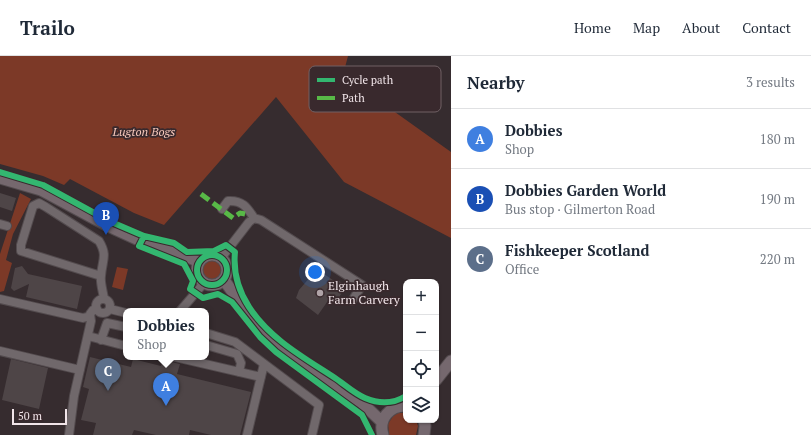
<!DOCTYPE html>
<html lang="en">
<head>
<meta charset="utf-8">
<style>
  body { margin:0; font-family:"PT Serif",serif; background:#f6f6f7; color:#1f2937 }
  .controls { position:absolute; right:12px; bottom:12px; display:grid; overflow:hidden; border-radius:8px; box-shadow:0 1px 3px #0004 }
  .controls button { width:36px; height:36px; display:grid; place-items:center; padding:0; border:0; border-bottom:1px solid #e0e1e3; background:#fff; color:#1f2937; font:20px sans-serif }
  .scale { position:absolute; left:12px; bottom:10px; width:55px; box-sizing:border-box; padding-left:4px; border:2px solid #f1e5e9; border-top:0; font-size:11px; line-height:14px; white-space:nowrap; color:#f1e5e9; -webkit-text-stroke:3px #39292d; paint-order:stroke }
  .you { position:absolute; left:315px; top:216px; width:14px; height:14px; margin:-10px; border:3px solid #fff; border-radius:50%; background:#1a73e8; box-shadow:0 0 0 6px #1a73e833 }
  .badge { display:grid; place-items:center; width:26px; height:26px; border-radius:50%; background:#2563eb; color:#fff; font-size:13px; font-weight:700 }
  .pin { position:absolute; translate:-50% -33px; filter:drop-shadow(0 1px 2px #0008) }
  .pin::after { content:''; position:absolute; top:21px; width:14px; height:12px; background:inherit; clip-path:polygon(0 0,100% 0,50% 100%) }
  .popup { position:absolute; left:123px; top:252px; width:86px; height:52px; box-sizing:border-box; display:grid; place-content:center; border-radius:8px; background:#fff; filter:drop-shadow(0 1px 3px #0005); font-size:13px; white-space:nowrap; color:#747a83 }
  .popup b { font-size:15px; color:#1f2937 }
  .popup::after { content:''; position:absolute; left:50%; top:100%; margin-left:-8px; border:8px solid transparent; border-top-color:#fff }
  .list { margin:0; padding:0; list-style:none }
  h2 { display:flex; justify-content:space-between; align-items:center; height:52px; margin:0; padding:0 16px; font-size:17px }
  h2 small { font-size:13px; font-weight:400; color:#747a83 }
  .list li { display:grid; grid-template-columns:26px 1fr auto; gap:12px; align-items:center; box-sizing:border-box; height:60px; padding:0 16px; border-top:1px solid #e0e1e3 }
  .list b { display:block; font-size:15px; white-space:nowrap }
  .list p { margin:0; font-size:13px; white-space:nowrap; color:#747a83 }
  .list em { font-size:13px; font-style:normal; color:#747a83 }
  .icon { flex:none; width:22px; height:22px; fill:none; stroke:currentColor; stroke-width:2; stroke-linecap:round; stroke-linejoin:round }
  .map { position:relative; flex:none; width:451px; height:379px; overflow:hidden }
  header { display:flex; align-items:center; gap:24px; box-sizing:border-box; height:56px; padding:0 20px; background:#fff; border-bottom:1px solid #e0e1e3 }
  header strong { font-size:19px }
  nav { display:flex; gap:22px; margin-inline-start:auto; font-size:14px }
  main { display:flex }
  aside { flex:1; background:#fff }
  .map>svg:first-child { display:block }
  .green { fill:#7c3927 }
  .building { fill:#4e4547 }
  .lines { fill:none; stroke-linecap:round; stroke-linejoin:round }
  .minor-casing { stroke:#534b4e; stroke-width:10 }
  .major-casing { stroke:#534b4e; stroke-width:13 }
  .minor { stroke:#70686b; stroke-width:8 }
  .major { stroke:#75686e; stroke-width:11 }
  .quiet { stroke:#58b947; stroke-width:5; stroke-dasharray:10 5; stroke-linecap:butt }
  .cycleway-casing { stroke:#39292d; stroke-width:8 }
  .cycleway { stroke:#33b770; stroke-width:6 }
  .poi-dot { fill:#b0a4a8; stroke:#39292d; stroke-width:1.5 }
  .labels { text-anchor:middle; stroke-width:3.5; stroke-linejoin:round; paint-order:stroke }
  .park-label { font-size:12px; font-style:italic; fill:#f8c9bc; stroke:#39292d }
  .poi-label { font-size:12px; fill:#f1e5e9; stroke:#39292d; text-anchor:start }
  .key { fill:#39292d; stroke:#706165; stroke-width:1 }
  .key-label { font-size:11px; fill:#f1e5e9 }
</style>
</head>
<body>
<header>
<strong>Trailo</strong>
<nav><a>Home</a><a>Map</a><a>About</a><a>Contact</a></nav>
</header>
<main>
<div class="map">
<svg width="451" height="379" viewBox="0 0 451 379">
  <rect width="100%" height="100%" fill="#362c2f"/>
  <path class="green" d="M0 0H348L343 19 451 96V182L344 126 276 41 164 169 134 157 70 123 64 129 43 120 0 108Z
    M20 137 31 143 13 178 6 204 12 207 4 235 0 236V198Z
    M201 214a11 11 0 1 1 22 0a11 11 0 1 1-22 0Z
    M117 211 128 213 123 234 112 231Z
    M398 357H406V364H416L418 370 416 379H389L388 368 393 360Z"/>
  <path class="building" d="M0 137 16 142 12 155 0 151Z
    M22 210 28 218 82 230 77 253 26 241 29 228 14 235 11 232 15 212Z
    M317 213 337 227 338 224 346 230 338 243 332 239 318 259 296 242 299 234Z
    M90 301 131 311 133 303 161 310 163 304 180 308 177 318 251 336 240 379H211L190 374 189 379H156L134 374 132 379H93L96 367 81 364 89 333 83 331Z
    M11 303 48 312 39 353 2 344Z"/>
  <g class="lines">
    <g class="minor-casing">
      <path id="minor" d="M222 153 228 145C242 144 247 151 254 162
        M0 168 7 170
        M222 201 249 166 254 162 261 164 362 229 352 245
        M101 220 21 195V189L33 150 39 147 46 151 99 185C108 200 102 204 101 220 100 227 103 235 104 243
        M96 250a7 7 0 1 1 14 0a7 7 0 1 1-14 0Z
        M0 243 83 262 90 260
        M110 253 126 257
        M180 255 204 227
        M206 277 235 286 319 349 312 379
        M88 280 126 290
        M101 284 107 267 126 271
        M206 289 237 298 241 307 239 316
        M0 295 80 314
        M175 301 261 321
        M69 379 74 340 91 265 90 258 93 254 97 253
        M247 379 264 308"/>
    </g>
    <g class="major-casing">
      <path id="major" d="M0 122 41 134 106 169 141 185 177 196 199 206
        M197 214a15 15 0 1 1 30 0a15 15 0 1 1-30 0Z
        M224 224 257 270 268 281 362 347 382 366
        M436 324 451 305
        M424 364 425 370 424 379
        M383 379C378 363 390 349 406 350"/>
    </g>
    <use href="#minor" class="minor"/>
    <use href="#major" class="major"/>
    <path class="quiet" d="M201 138 233 162 240 157 245 158"/>
    <g class="cycleway-casing">
      <path id="cycleway" d="M0 116 43 129 109 165 144 180 139 190 184 208 193 225 190 233 203 242 218 238 232 246 260 281 276 296 362 359 372 379
        M144 180 174 187 187 196 214 195 226 189 235 196C233 216 238 234 249 251 270 283 303 301 335 322 344 328 355 338 365 342 379 348 393 348 406 340
        M197 214a15 15 0 1 1 30 0a15 15 0 1 1-30 0Z"/>
    </g>
    <use href="#cycleway" class="cycleway"/>
  </g>
  <circle class="poi-dot" cx="320" cy="237" r="4"/>
  <g class="labels">
    <g class="park-label">
      <text x="144" y="80">Lugton Bogs</text>
    </g>
    <g class="poi-label">
      <text x="328" y="234">Elginhaugh<tspan x="328" dy="14">Farm Carvery</tspan></text>
    </g>
  </g>
  <rect x="309" y="10" width="132" height="46" rx="6" class="key"/>
  <rect x="317" y="22" width="18" height="4" fill="#33b770"/>
  <rect x="317" y="40" width="18" height="4" fill="#58b947"/>
  <g class="key-label">
    <text x="342" y="28">Cycle path</text>
    <text x="342" y="46">Path</text>
  </g>
</svg>
<div class="controls">
<button>+</button>
<button>−</button>
<button><svg class="icon" aria-label="locate" viewBox="0 0 24 24"><circle cx="12" cy="12" r="6"/><path d="M12 2v4M12 18v4M2 12h4M18 12h4"/></svg></button>
<button><svg class="icon" aria-label="layers" viewBox="0 0 24 24"><path d="M12 4l9 5-9 5-9-5zM3 14l9 5 9-5"/></svg></button>
</div>
<div class="scale">50 m</div>
<div class="you"></div>
<div class="pin badge" style="left:166px;top:350px;background:#3f7fe0">A</div>
<div class="popup"><b>Dobbies</b>Shop</div>
<div class="pin badge" style="left:106px;top:179px;background:#1a4fb4">B</div>
<div class="pin badge" style="left:108px;top:335px;background:#5c6f8a">C</div>
</div>
<aside>
<h2>Nearby<small>3 results</small></h2>
<ul class="list">
<li><span class="badge" style="background:#3f7fe0">A</span><div><b>Dobbies</b><p>Shop</p></div><em>180 m</em></li>
<li><span class="badge" style="background:#1a4fb4">B</span><div><b>Dobbies Garden World</b><p>Bus stop · Gilmerton Road</p></div><em>190 m</em></li>
<li><span class="badge" style="background:#5c6f8a">C</span><div><b>Fishkeeper Scotland</b><p>Office</p></div><em>220 m</em></li>
</ul>
</aside>
</main>
</body>
</html>
